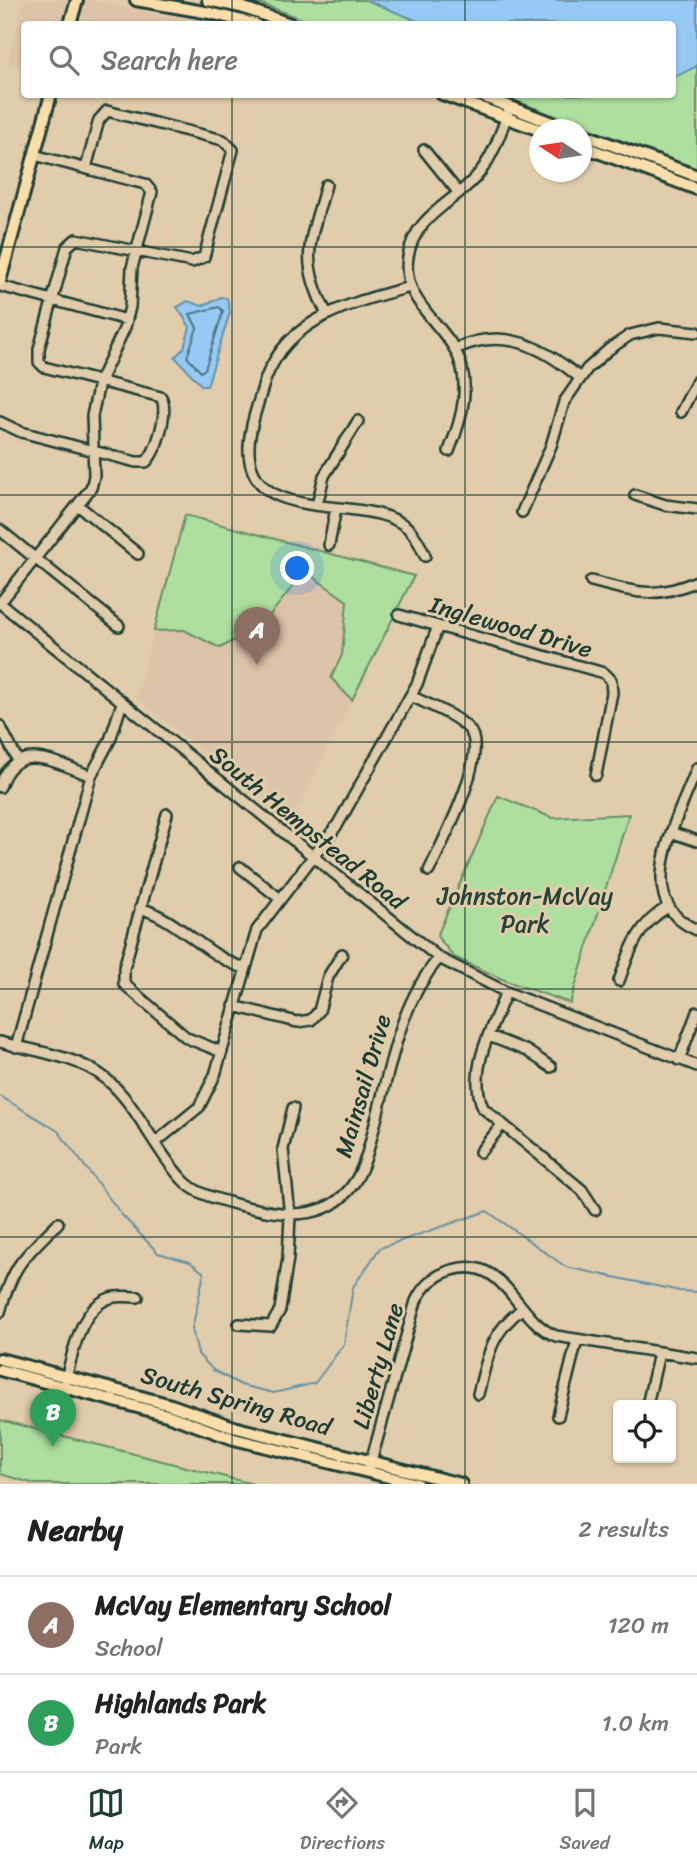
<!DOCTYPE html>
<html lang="en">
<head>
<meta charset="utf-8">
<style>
  body { margin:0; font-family:Sriracha,sans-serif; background:#f2f2f2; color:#222 }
  .controls { position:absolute; right:21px; bottom:21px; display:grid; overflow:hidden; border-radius:7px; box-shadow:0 2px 5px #0004 }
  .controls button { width:63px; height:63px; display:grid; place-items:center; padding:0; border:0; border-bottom:2px solid #e0e0e0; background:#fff; color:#222; font:35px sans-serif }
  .compass { position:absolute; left:529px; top:119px; width:63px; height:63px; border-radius:50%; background:#fff; box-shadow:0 2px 5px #0004; rotate:282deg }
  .you { position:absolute; left:298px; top:569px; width:24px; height:24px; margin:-18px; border:5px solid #fff; border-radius:50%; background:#1a73e8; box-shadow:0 0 0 10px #1a73e833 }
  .badge { display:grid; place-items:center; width:46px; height:46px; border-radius:50%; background:#1f3d34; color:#fff; font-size:23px; font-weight:700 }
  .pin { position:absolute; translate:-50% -58px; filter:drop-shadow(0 2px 4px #0008) }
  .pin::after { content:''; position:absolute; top:37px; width:24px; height:21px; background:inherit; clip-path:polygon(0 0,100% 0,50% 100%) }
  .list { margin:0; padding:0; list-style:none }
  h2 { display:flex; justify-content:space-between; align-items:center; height:91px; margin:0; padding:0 28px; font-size:30px }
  h2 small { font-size:23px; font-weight:400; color:#767676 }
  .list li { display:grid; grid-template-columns:46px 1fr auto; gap:21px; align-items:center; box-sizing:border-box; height:98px; padding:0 28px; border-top:2px solid #e0e0e0 }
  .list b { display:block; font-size:26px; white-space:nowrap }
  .list p { margin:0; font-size:23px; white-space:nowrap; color:#767676 }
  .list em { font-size:23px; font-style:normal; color:#767676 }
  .icon { flex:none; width:38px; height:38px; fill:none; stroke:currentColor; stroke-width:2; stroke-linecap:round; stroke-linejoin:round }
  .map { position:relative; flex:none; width:697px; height:1484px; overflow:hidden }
  .search { position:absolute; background:#fff; box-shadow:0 2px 5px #0004; left:21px; right:21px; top:21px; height:77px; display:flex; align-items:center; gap:18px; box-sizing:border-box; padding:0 24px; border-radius:7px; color:#767676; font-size:26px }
  .sheet { height:287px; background:#fff }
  nav { display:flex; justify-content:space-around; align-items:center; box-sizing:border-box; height:98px; border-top:2px solid #e0e0e0; background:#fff; font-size:19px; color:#767676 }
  nav a { display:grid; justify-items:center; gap:4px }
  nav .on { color:#1f3d34 }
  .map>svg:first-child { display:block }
  .built { fill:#dcc3aa }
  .green { fill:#aedf9f; stroke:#668e6a; stroke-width:2 }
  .water { fill:#96caf4; stroke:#6692a7; stroke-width:2 }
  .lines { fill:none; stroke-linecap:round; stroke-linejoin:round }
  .shore { stroke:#4f7581; stroke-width:2 }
  .stream { stroke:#6692a7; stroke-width:2 }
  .minor-casing { stroke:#1f3d34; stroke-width:14 }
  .major-casing { stroke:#1f3d34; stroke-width:16 }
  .minor { stroke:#e1cdab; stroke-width:9 }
  .major { stroke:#f9deab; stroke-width:10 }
  .grid { fill:none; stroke:#1f3d34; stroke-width:2; stroke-opacity:0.55 }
  .labels { text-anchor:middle; stroke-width:6; stroke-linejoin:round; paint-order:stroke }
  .street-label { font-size:24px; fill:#1f3d34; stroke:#e1cdab }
  .park-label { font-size:24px; fill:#264539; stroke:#e1cdab }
</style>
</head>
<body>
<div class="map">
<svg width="697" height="1484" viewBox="0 0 697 1484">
  <rect width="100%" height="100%" fill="#e1cdab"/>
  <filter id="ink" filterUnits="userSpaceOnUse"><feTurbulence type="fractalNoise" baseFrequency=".0143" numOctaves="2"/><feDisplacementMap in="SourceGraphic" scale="14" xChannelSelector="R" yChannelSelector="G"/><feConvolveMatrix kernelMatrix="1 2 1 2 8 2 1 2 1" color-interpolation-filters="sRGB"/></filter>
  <g filter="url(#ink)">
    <path class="built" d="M23 0H70L64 24H24V67L8 63Z
      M84 0H90L206 24H79Z
      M185 515 414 576 291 821 136 698Z"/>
    <path class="green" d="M242 0H697V169L500 95 672 94V24H316L259 3Z
      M185 515 414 576 352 700 331 678 342 655 347 601 305 571 262 625 220 648 184 630 154 631Z
      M498 796 553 818 629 814 570 1003 509 982 454 957 437 936Z
      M0 1420 253 1484H35L0 1474Z"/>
    <path class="water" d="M366 0H697V66L673 78 672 24H425Z
      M221 297 227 298 230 312 207 386H202L175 357 184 348 190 327 177 307 188 301 202 306Z"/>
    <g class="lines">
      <path class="shore" d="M219 307 223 311 205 369 201 372 187 357 197 328 190 314Z"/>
      <path class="stream" d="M0 1096 58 1131 122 1215 158 1253 190 1262 204 1273 192 1329 198 1354 213 1370 241 1385 274 1393 315 1383 344 1344 353 1287 380 1248 487 1211 566 1267 680 1291 697 1292"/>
      <g class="minor-casing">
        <path id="minor" d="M424 150 458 192
          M326 185C311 240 298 258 326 312
          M0 286 127 320
          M410 287C348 304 281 319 262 390 256 410 248 433 249 453 253 529 370 491 409 529 417 537 421 546 425 556
          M455 349C503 326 542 346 580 378
          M681 412 697 381
          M0 422 21 432 136 462H146C157 451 169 411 161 397L44 367 39 362V349L67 247 76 239 192 262 204 257 233 150 223 140 107 111 99 120 86 168
          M449 451C462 419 473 381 454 348 436 318 401 297 408 257 414 217 450 205 475 178 492 160 500 135 508 112
          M635 495 665 505 697 509
          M317 505 324 476 358 421
          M79 506 138 554
          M522 512 551 446 564 402 587 369 608 350 630 335 659 328 697 332
          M0 530 119 626
          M329 545 336 508
          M591 581C635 592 654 600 697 581
          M0 603 439 958 506 992 697 1066
          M0 603 91 488 94 476 92 416 99 383 125 327 130 307 132 268 152 192 145 184 34 155
          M399 615 604 673 611 680 612 693 596 775
          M411 696C429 705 454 714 468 728 492 751 441 844 429 871
          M0 726 18 761
          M697 768C679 817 628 901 697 930
          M0 787C15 738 57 763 91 776
          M167 814 124 968V984L187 1038 222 1052
          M673 833 697 841
          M240 867 279 898
          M140 908C180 920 204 955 244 968
          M619 981C630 950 638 924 668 907
          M506 992C492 1029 467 1069 483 1108L582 1190 595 1210
          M234 1006 297 1022 311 1020 319 1011 328 977 342 954
          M489 1036 527 1051 551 1067
          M0 1042C33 1051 78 1056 105 1078 138 1105 153 1148 182 1179 196 1195 218 1199 239 1205 279 1215 326 1225 354 1183 365 1167 370 1143 375 1124 391 1065 399 1005 439 958
          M16 1047 91 776 110 740 122 703
          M679 1060 697 1012
          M156 1142 199 1107 215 1075 257 930 338 824 417 684 438 626
          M480 1152 501 1126
          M0 1312C14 1263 23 1258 58 1223
          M239 1324 271 1326 280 1310 288 1258 290 1216 283 1149 293 1108
          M65 1382C73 1354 79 1309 110 1298 119 1295 130 1297 138 1297
          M478 1394C488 1356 490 1333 523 1308
          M647 1405 659 1353
          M558 1416 577 1340
          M370 1465 416 1301C423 1286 435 1275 452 1270 506 1254 516 1321 556 1336L697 1358"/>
      </g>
      <g class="major-casing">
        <path id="major" d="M136 0 210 13 255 24
          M208 0 241 7 290 24
          M70 24 77 0
          M442 94 540 130
          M477 94 570 130
          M582 134 697 176
          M582 146 697 189
          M0 281 51 94
          M0 1359 171 1405 237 1428 461 1484
          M0 1370 167 1415 234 1439 417 1484"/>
      </g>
      <use href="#minor" class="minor"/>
      <use href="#major" class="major"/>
    </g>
  </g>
  <path class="grid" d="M232 0V24M465 0V24M232 94V1484M465 94V1484M0 247H697M0 495H697M0 742H697M0 989H697M0 1237H697"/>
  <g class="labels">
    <g class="street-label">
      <text transform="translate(511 627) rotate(16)" y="8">Inglewood Drive</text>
      <text transform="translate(308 828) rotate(39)" y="8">South Hempstead Road</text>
      <text transform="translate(363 1086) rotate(-74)" y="8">Mainsail Drive</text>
      <text transform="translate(378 1366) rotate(-74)" y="8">Liberty Lane</text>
      <text transform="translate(236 1401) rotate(16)" y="8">South Spring Road</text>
    </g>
    <g class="park-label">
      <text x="525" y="904">Johnston-McVay<tspan x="525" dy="28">Park</tspan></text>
    </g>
  </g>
</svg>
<div class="controls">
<button><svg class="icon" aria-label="locate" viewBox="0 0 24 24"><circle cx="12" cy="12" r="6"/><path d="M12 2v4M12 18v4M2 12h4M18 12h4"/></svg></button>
</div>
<svg class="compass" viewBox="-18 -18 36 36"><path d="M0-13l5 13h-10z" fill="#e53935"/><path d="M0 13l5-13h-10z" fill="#767676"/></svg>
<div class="you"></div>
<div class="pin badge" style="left:257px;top:665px;background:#8d6e63">A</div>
<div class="pin badge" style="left:53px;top:1447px;background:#2e9e5b">B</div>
<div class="search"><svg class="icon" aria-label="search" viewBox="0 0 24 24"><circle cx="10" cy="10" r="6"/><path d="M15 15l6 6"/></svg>Search here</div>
</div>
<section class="sheet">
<h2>Nearby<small>2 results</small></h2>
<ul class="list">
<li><span class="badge" style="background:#8d6e63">A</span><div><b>McVay Elementary School</b><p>School</p></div><em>120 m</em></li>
<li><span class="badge" style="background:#2e9e5b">B</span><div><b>Highlands Park</b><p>Park</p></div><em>1.0 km</em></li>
</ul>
</section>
<nav>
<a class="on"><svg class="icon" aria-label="map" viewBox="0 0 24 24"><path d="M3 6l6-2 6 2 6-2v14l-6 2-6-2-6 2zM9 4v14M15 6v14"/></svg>Map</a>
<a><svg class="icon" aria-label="directions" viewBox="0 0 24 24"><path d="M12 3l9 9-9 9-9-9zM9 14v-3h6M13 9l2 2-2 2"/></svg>Directions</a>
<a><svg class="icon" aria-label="saved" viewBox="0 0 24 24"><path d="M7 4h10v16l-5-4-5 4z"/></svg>Saved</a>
</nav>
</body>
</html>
